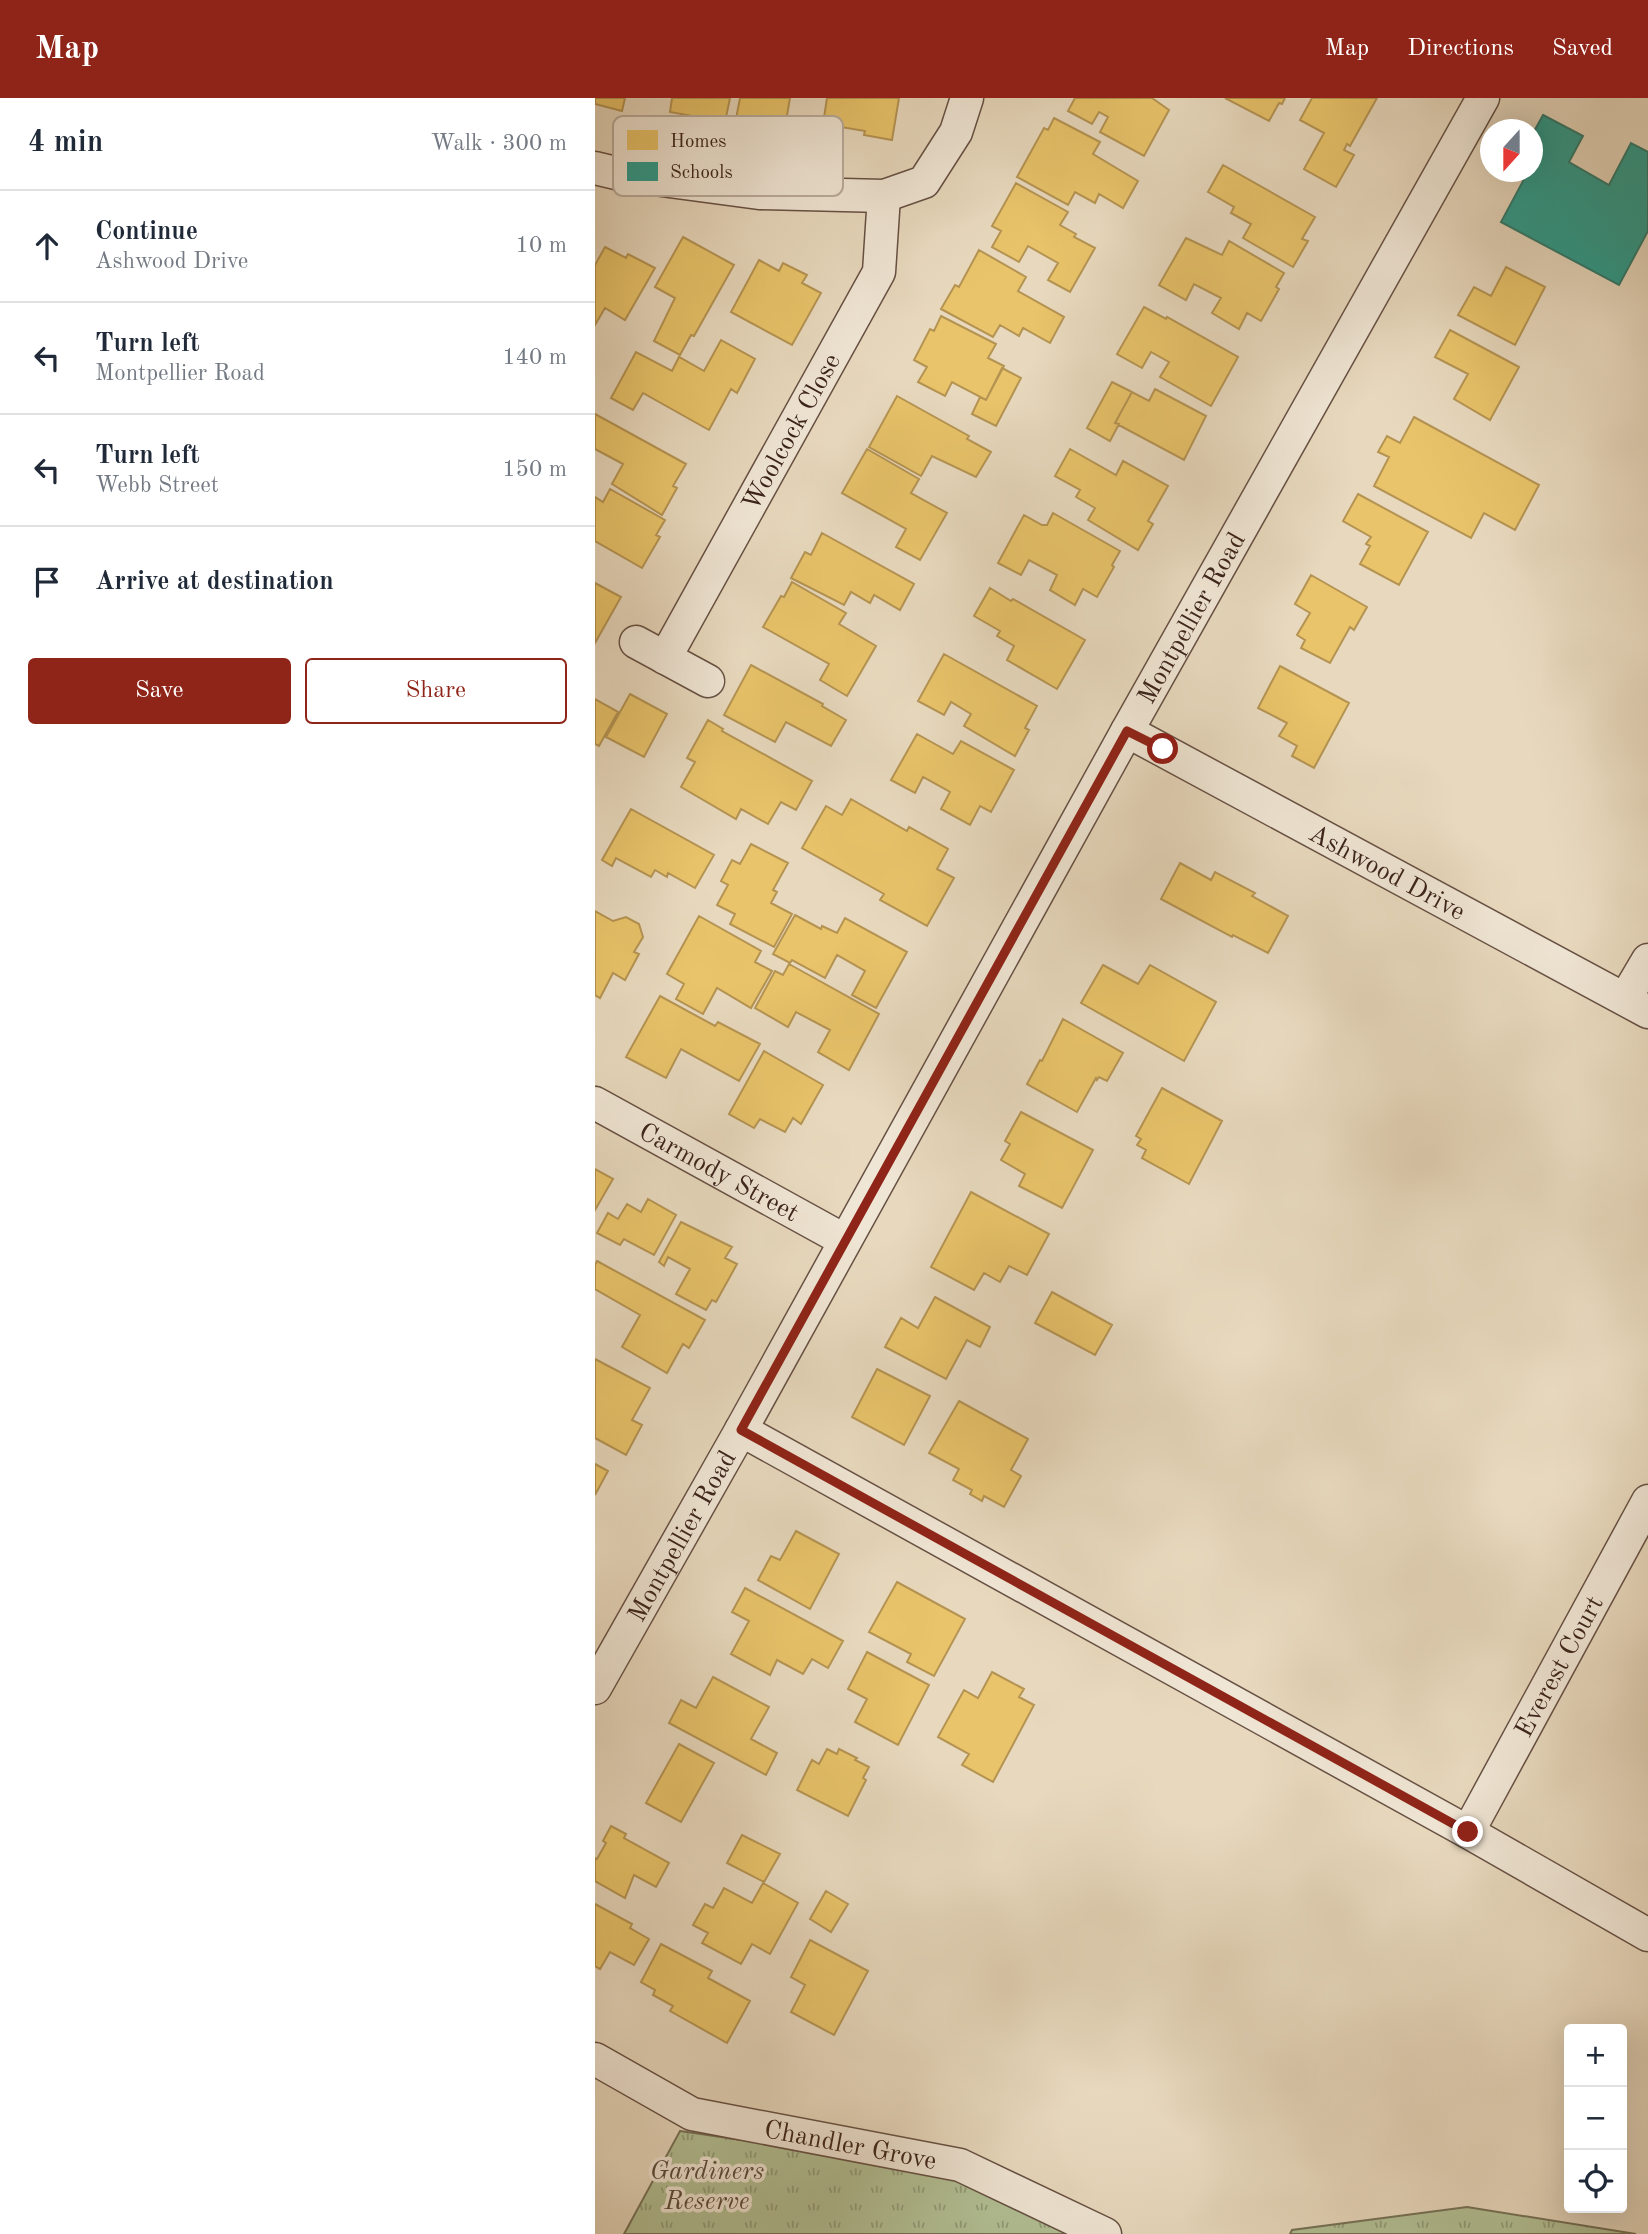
<!DOCTYPE html>
<html lang="en">
<head>
<meta charset="utf-8">
<style>
  body { margin:0; font-family:"Old Standard TT",serif; background:#f2f2f3; color:#1f2937 }
  .controls { position:absolute; right:21px; bottom:21px; display:grid; overflow:hidden; border-radius:7px; box-shadow:0 7px 28px #0002 }
  .controls button { width:63px; height:63px; display:grid; place-items:center; padding:0; border:0; border-bottom:2px solid #e0e1e3; background:#fff; color:#1f2937; font:35px sans-serif }
  .compass { position:absolute; left:885px; top:21px; width:63px; height:63px; border-radius:50%; background:#fff; box-shadow:0 7px 28px #0002; rotate:201deg }
  .stop { position:absolute; width:21px; height:21px; margin:-16px; border:5px solid #8f2418; border-radius:50%; background:#fff }
  .stop.end { background:#8f2418; border-color:#fff; box-shadow:0 2px 7px #0008 }
  .list { margin:0; padding:0; list-style:none }
  h2 { display:flex; justify-content:space-between; align-items:center; height:91px; margin:0; padding:0 28px; font-size:30px }
  h2 small { font-size:23px; font-weight:400; color:#747a83 }
  .list li { display:grid; grid-template-columns:46px 1fr auto; gap:21px; align-items:center; box-sizing:border-box; height:112px; padding:0 28px; border-top:2px solid #e0e1e3 }
  .list b { display:block; font-size:26px; white-space:nowrap }
  .list p { margin:0; font-size:23px; white-space:nowrap; color:#747a83 }
  .list em { font-size:23px; font-style:normal; color:#747a83 }
  .actions { display:flex; gap:14px; padding:21px 28px }
  .actions a { flex:1; padding:16px 0; border:2px solid #8f2418; border-radius:7px; text-align:center; font-size:24px; color:#8f2418 }
  .actions .main { background:#8f2418; color:#fff }
  .icon { flex:none; width:38px; height:38px; fill:none; stroke:currentColor; stroke-width:2; stroke-linecap:round; stroke-linejoin:round }
  .map { position:relative; flex:none; width:1053px; height:2136px; overflow:hidden }
  header { display:flex; align-items:center; gap:42px; box-sizing:border-box; height:98px; padding:0 35px; background:#8f2418; color:#fff }
  header strong { font-size:33px }
  nav { display:flex; gap:38px; margin-inline-start:auto; font-size:24px }
  main { display:flex }
  aside { flex:1; background:#fff }
  .map>svg:first-child { display:block }
  .park { fill:url(#park-tufts); stroke:#777258; stroke-width:2 }
  .homes { fill:#e9c46a; stroke:#b59453; stroke-width:2 }
  .schools { fill:#2a9d8f; stroke:#2f796c; stroke-width:2 }
  .lines { fill:none; stroke-linecap:round; stroke-linejoin:round }
  .minor-casing { stroke:#675144; stroke-width:35 }
  .minor { stroke:#f0e6d5; stroke-width:32 }
  .route { stroke:#8f2418; stroke-width:9 }
  .labels { text-anchor:middle; stroke-width:7; stroke-linejoin:round; paint-order:stroke }
  .street-label { font-size:26px; fill:#3c241c; stroke:#f0e6d5 }
  .park-label { font-size:26px; font-style:italic; fill:#5a4b3a; stroke:#f0e6d5 }
  .key { fill:#f0e6d5; stroke:#baac9e; stroke-width:2 }
  .key-label { font-size:19px; fill:#3c241c }
</style>
</head>
<body>
<header>
<strong>Map</strong>
<nav><a>Map</a><a>Directions</a><a>Saved</a></nav>
</header>
<main>
<aside>
<h2>4 min<small>Walk · 300 m</small></h2>
<ul class="list">
<li><svg class="icon" aria-label="ahead" viewBox="0 0 24 24"><path d="M12 20V5M6 11l6-6 6 6"/></svg><div><b>Continue</b><p>Ashwood Drive</p></div><em>10 m</em></li>
<li><svg class="icon" aria-label="left" viewBox="0 0 24 24"><path d="M17 20v-9H6M10 6l-5 5 5 5"/></svg><div><b>Turn left</b><p>Montpellier Road</p></div><em>140 m</em></li>
<li><svg class="icon" aria-label="left" viewBox="0 0 24 24"><path d="M17 20v-9H6M10 6l-5 5 5 5"/></svg><div><b>Turn left</b><p>Webb Street</p></div><em>150 m</em></li>
<li><svg class="icon" aria-label="arrive" viewBox="0 0 24 24"><path d="M6 21V4h12l-3 4 3 4H6"/></svg><div><b>Arrive at destination</b></div></li>
</ul>
<div class="actions"><a class="main">Save</a><a>Share</a></div>
</aside>
<div class="map">
<svg width="1053" height="2136" viewBox="0 0 1053 2136">
  <defs>
    <pattern id="park-tufts" width="24" height="20" patternUnits="userSpaceOnUse" patternTransform="scale(1.75)"><rect width="24" height="20" fill="#b2c095"/><path d="M3 7l-1-3M5 7V3M7 7l1-3M15 17l-1-3M17 17v-4M19 17l1-3" fill="none" stroke="#929c79"/></pattern>
  </defs>
  <rect width="100%" height="100%" fill="#e8d9be"/>
  <filter id="stains"><feTurbulence type="fractalNoise" baseFrequency=".00286" numOctaves="4"/><feColorMatrix values="0 0 0 0 .2 0 0 0 0 .09 0 0 0 0 .02 0 0 0 .5 -.17"/></filter>
  <radialGradient id="worn" r=".72"><stop offset=".6" stop-color="#630" stop-opacity="0"/><stop offset="1" stop-color="#630" stop-opacity=".3"/></radialGradient>
  <path class="park" d="M85 2033 333 2069 479 2136H29Z
    M872 2109 1041 2136H695L697 2132Z"/>
  <path class="homes" d="M0 0H30L27 13 0 6Z
    M77 0H135L130 24 75 14Z
    M145 0H195L189 35 140 26Z
    M232 0H304L297 42 269 37 270 33 228 26Z
    M480 0H557L574 12 549 58 505 34 513 19 504 14 497 26 473 13Z
    M630 0H690L687 6 684 5 674 23Z
    M717 0H782L755 48 752 46 749 52 759 57 741 89 709 71 729 35 705 22Z
    M459 20 505 44 498 56 543 83 528 110 504 96 500 105 480 94 473 107 422 79 449 30 453 32Z
    M628 67 720 119 707 141 713 143 698 169 648 140 656 126 636 115 639 109 613 94Z
    M421 85 473 114 465 127 481 136 479 139 500 150 475 194 453 182 463 165 433 148 424 164 397 149 406 133 397 128Z
    M88 139 139 167 99 238 96 237 85 257 59 243 80 200 60 189Z
    M591 140 627 157 634 143 689 175 681 189 684 191 666 223 652 215 644 231 617 215 626 200 599 186 591 202 564 187Z
    M10 149 31 160 33 156 60 170 30 222 10 210 0 227V167Z
    M384 152 431 179 423 193 469 219 455 245 428 230 424 238 405 227 398 239 346 211 360 187 364 189Z
    M164 162 184 173 188 165 212 177 207 185 226 195 197 247 136 214Z
    M911 169 950 189 920 247 863 217 879 189 896 198Z
    M549 209 571 221 572 219 643 259 616 308 565 279 574 264 556 254 547 270 522 256Z
    M346 218 401 246 393 260 409 268 391 302 357 284 350 298 323 284 332 269 319 262 335 231 339 233Z
    M855 232 924 269 895 322 859 301 873 276 840 259Z
    M126 242 160 261 142 295 136 291 114 332 48 295 38 312 16 300 41 254 77 273 84 259 109 273Z
    M407 270 426 280 401 328 377 316 385 299 391 302Z
    M517 284 537 294 520 325 524 326 515 343 492 330Z
    M560 291 611 318 589 362 520 325 537 294 554 303Z
    M302 298 374 338 372 341 396 354 381 379 337 358 326 378 274 349Z
    M0 316 91 366 78 388 82 390 67 417 17 386 28 366 0 351Z
    M819 319 944 387 920 432 889 415 876 440 779 388 794 359 783 354 792 338 805 345Z
    M272 351 324 381 316 395 352 415 325 462 301 449 311 431 247 395Z
    M475 351 521 377 528 363 573 388 553 423 558 426 543 452 493 422 500 410 481 399 485 392 460 378Z
    M15 391 70 422 61 437 65 439 47 470 0 443V399L8 404Z
    M763 396 833 434 804 487 765 466 775 448 771 446 776 439 748 423Z
    M458 415 525 453 517 467 519 469 502 499 488 491 480 507 455 492 462 477 434 462 426 477 403 465 429 417 447 427H452Z
    M227 435 319 486 305 512 279 497 275 505 256 494 249 507 196 480 210 454 216 457Z
    M716 477 772 509 759 532 755 529 735 565 706 550 710 542 702 537 715 515 700 506Z
    M197 484 251 515 244 526 281 548 252 598 225 582 234 566 168 529 186 498 189 499Z
    M0 485 26 499 0 545Z
    M395 490 416 503 418 501 490 542 462 591 412 562 419 548 402 538 405 533 379 518Z
    M349 556 442 608 430 630 434 632 420 658 369 628 376 616 356 604 349 617 323 603Z
    M156 567 228 606 227 608 251 622 236 648 191 624 180 644 129 617Z
    M685 568 754 605 719 670 697 658 702 648 684 638 692 625 663 610Z
    M35 596 72 616 49 659 11 639Z
    M0 601 23 614 4 648 0 646Z
    M113 622 128 631 127 633 217 683 201 712 186 704 173 726 146 711 141 721 86 689 100 664 92 660Z
    M322 636 358 656 366 643 419 672 396 714 385 708 375 727 346 711 355 694 328 679 320 695 296 682Z
    M256 701 312 733 314 729 353 751 342 771 359 780 332 828 285 802 289 796 207 750 231 708 247 717Z
    M36 711 119 757 100 790 73 775 72 779 60 772 56 779 21 760 17 768 7 762Z
    M156 746 193 765 178 792 182 794 176 805 197 816 179 849 135 826 140 816 122 807 133 787 126 783 137 762 145 766Z
    M585 765 616 782 620 774 660 795 657 798 693 818 673 855 638 837 637 839 566 801Z
    M0 813 18 823 31 819 44 826 48 839 39 854 44 856 30 882 18 875 5 900 0 897Z
    M200 817 226 831 227 828 242 835 250 820 312 854 281 910 257 897 270 873 242 857 230 880 197 862 195 865 178 856Z
    M104 818 166 853 160 864 177 873 156 910 122 890 108 916 81 901 89 886 72 876Z
    M194 866 284 916 254 972 223 954 235 932 201 914 193 929 160 910 180 873 188 877Z
    M508 867 543 886 555 867 621 904 589 963 486 905Z
    M65 898 120 928 123 924 165 946 144 983 86 951 71 980 31 959Z
    M468 921 528 955 512 983 504 979 502 982 501 980 482 1014 432 986 445 962 447 963Z
    M169 953 228 987 206 1026 198 1020 190 1034 165 1021 159 1030 134 1016Z
    M567 990 627 1023 594 1086 547 1060 551 1052 542 1047 546 1041 541 1038Z
    M426 1014 498 1052 467 1110 424 1088 430 1076 406 1062 415 1046 410 1043Z
    M0 1071 18 1081 0 1112Z
    M376 1094 454 1136 432 1177 414 1168 405 1184 389 1175 379 1192 336 1169Z
    M53 1101 81 1117 59 1157 29 1141 25 1147 2 1135 13 1115 23 1121 32 1106 46 1114Z
    M86 1124 137 1149 130 1160 142 1166 121 1204 117 1202 111 1212 81 1196 95 1171 73 1159 69 1168 64 1164Z
    M2 1163 110 1222 94 1250 88 1246 72 1275 27 1249 45 1217 0 1191V1167Z
    M457 1194 517 1227 500 1257 440 1225Z
    M340 1199 395 1229 385 1249 372 1242 351 1281 290 1249 306 1220 323 1230Z
    M0 1261 55 1290 37 1322 47 1327 31 1357 0 1340Z
    M282 1271 335 1298 309 1347 257 1319Z
    M364 1303 433 1341 416 1372 426 1378 409 1409 389 1398 387 1403 375 1396 377 1392 358 1382 364 1371 334 1355Z
    M0 1366 13 1373 0 1397Z
    M201 1433 244 1456 215 1511 163 1482 176 1458 185 1462Z
    M302 1484 370 1521 339 1578 312 1564 316 1556 274 1534Z
    M150 1490 248 1543 233 1570 217 1561 208 1576 182 1562 175 1577 136 1556 154 1523 137 1514Z
    M272 1554 334 1587 303 1647 260 1624 272 1601 253 1591Z
    M397 1574 429 1591 424 1599 439 1607 398 1684 367 1667 374 1656 343 1639 369 1592 383 1600Z
    M118 1579 174 1609 156 1641 182 1655 171 1677 74 1625 86 1602 101 1610Z
    M84 1646 119 1665 86 1724 51 1705Z
    M232 1651 242 1656 244 1651 262 1660 260 1662 274 1669 268 1680 271 1682 253 1718 202 1692 217 1662 224 1666Z
    M16 1728 31 1736 29 1740 74 1765 61 1789 39 1777 30 1800 0 1783V1760L2 1761 11 1745 8 1743Z
    M147 1737 185 1756 169 1784 132 1765Z
    M168 1785 203 1805 175 1856 157 1846 146 1866 107 1845 113 1835 98 1827 110 1806 118 1810 129 1790 157 1805Z
    M231 1793 253 1806 236 1834 215 1821Z
    M0 1806 37 1826 35 1830 54 1841 39 1867 15 1854 5 1871 0 1868Z
    M215 1842 273 1873 239 1937 196 1914 210 1887 196 1879Z
    M66 1846 117 1873 113 1880 155 1903 132 1945 75 1913 78 1908 58 1897 60 1892 46 1884Z"/>
  <path class="schools" d="M948 17 988 38 974 64 1014 87 1036 45 1053 54V133L1024 187 906 124 933 74H937V65L944 54 937 51V37Z"/>
  <g class="lines">
    <g class="minor-casing">
      <g id="minor">
        <path d="M0 70 29 77 164 95 289 98 329 84 361 34 372 0"/>
        <path d="M41 544 113 583"/>
        <path id="s1" d="M70 560 284 174 289 98"/>
        <path id="s2" d="M532 633 1053 914"/>
        <path d="M1030 901 1053 862"/>
        <path id="s3" d="M0 1005 249 1142"/>
        <path d="M146 1332 873 1734 1053 1837"/>
        <path id="s4" d="M0 1590 146 1332 532 633 888 0"/>
        <path id="s5" d="M873 1734 1053 1403"/>
        <path id="s6" d="M0 1961 97 2016 365 2067 510 2136"/>
      </g>
    </g>
    <use href="#minor" class="minor"/>
  </g>
  <g class="lines">
    <path class="route" d="M568 651 532 633 146 1332 873 1734"/>
  </g>
  <g class="labels">
    <g class="street-label">
      <text dy="9" stroke="none"><textPath href="#s1" startOffset="259">Woolcock Close</textPath></text>
      <text dy="9" stroke="none"><textPath href="#s4" startOffset="1225">Montpellier Road</textPath></text>
      <text dy="9" stroke="none"><textPath href="#s2" startOffset="296">Ashwood Drive</textPath></text>
      <text dy="9" stroke="none"><textPath href="#s3" startOffset="142">Carmody Street</textPath></text>
      <text dy="9" stroke="none"><textPath href="#s4" startOffset="175">Montpellier Road</textPath></text>
      <text dy="9" stroke="none"><textPath href="#s5" startOffset="189">Everest Court</textPath></text>
      <text dy="9" stroke="none"><textPath href="#s6" startOffset="273">Chandler Grove</textPath></text>
    </g>
    <g class="park-label">
      <text x="112" y="2081">Gardiners<tspan x="112" dy="30">Reserve</tspan></text>
    </g>
  </g>
  <rect x="18" y="18" width="230" height="80" rx="10" class="key"/>
  <rect x="32" y="32" width="31" height="20" fill="#e9c46a"/>
  <rect x="32" y="64" width="31" height="19" fill="#2a9d8f"/>
  <g class="key-label">
    <text x="75" y="49">Homes</text>
    <text x="75" y="80">Schools</text>
  </g>
  <rect width="100%" height="100%" filter="url(#stains)"/>
  <rect width="100%" height="100%" fill="url(#worn)"/>
</svg>
<div class="controls">
<button>+</button>
<button>−</button>
<button><svg class="icon" aria-label="locate" viewBox="0 0 24 24"><circle cx="12" cy="12" r="6"/><path d="M12 2v4M12 18v4M2 12h4M18 12h4"/></svg></button>
</div>
<svg class="compass" viewBox="-18 -18 36 36"><path d="M0-13l5 13h-10z" fill="#e53935"/><path d="M0 13l5-13h-10z" fill="#747a83"/></svg>
<div class="stop" style="left:568px;top:651px"></div>
<div class="stop end" style="left:873px;top:1734px"></div>
</div>
</main>
</body>
</html>
